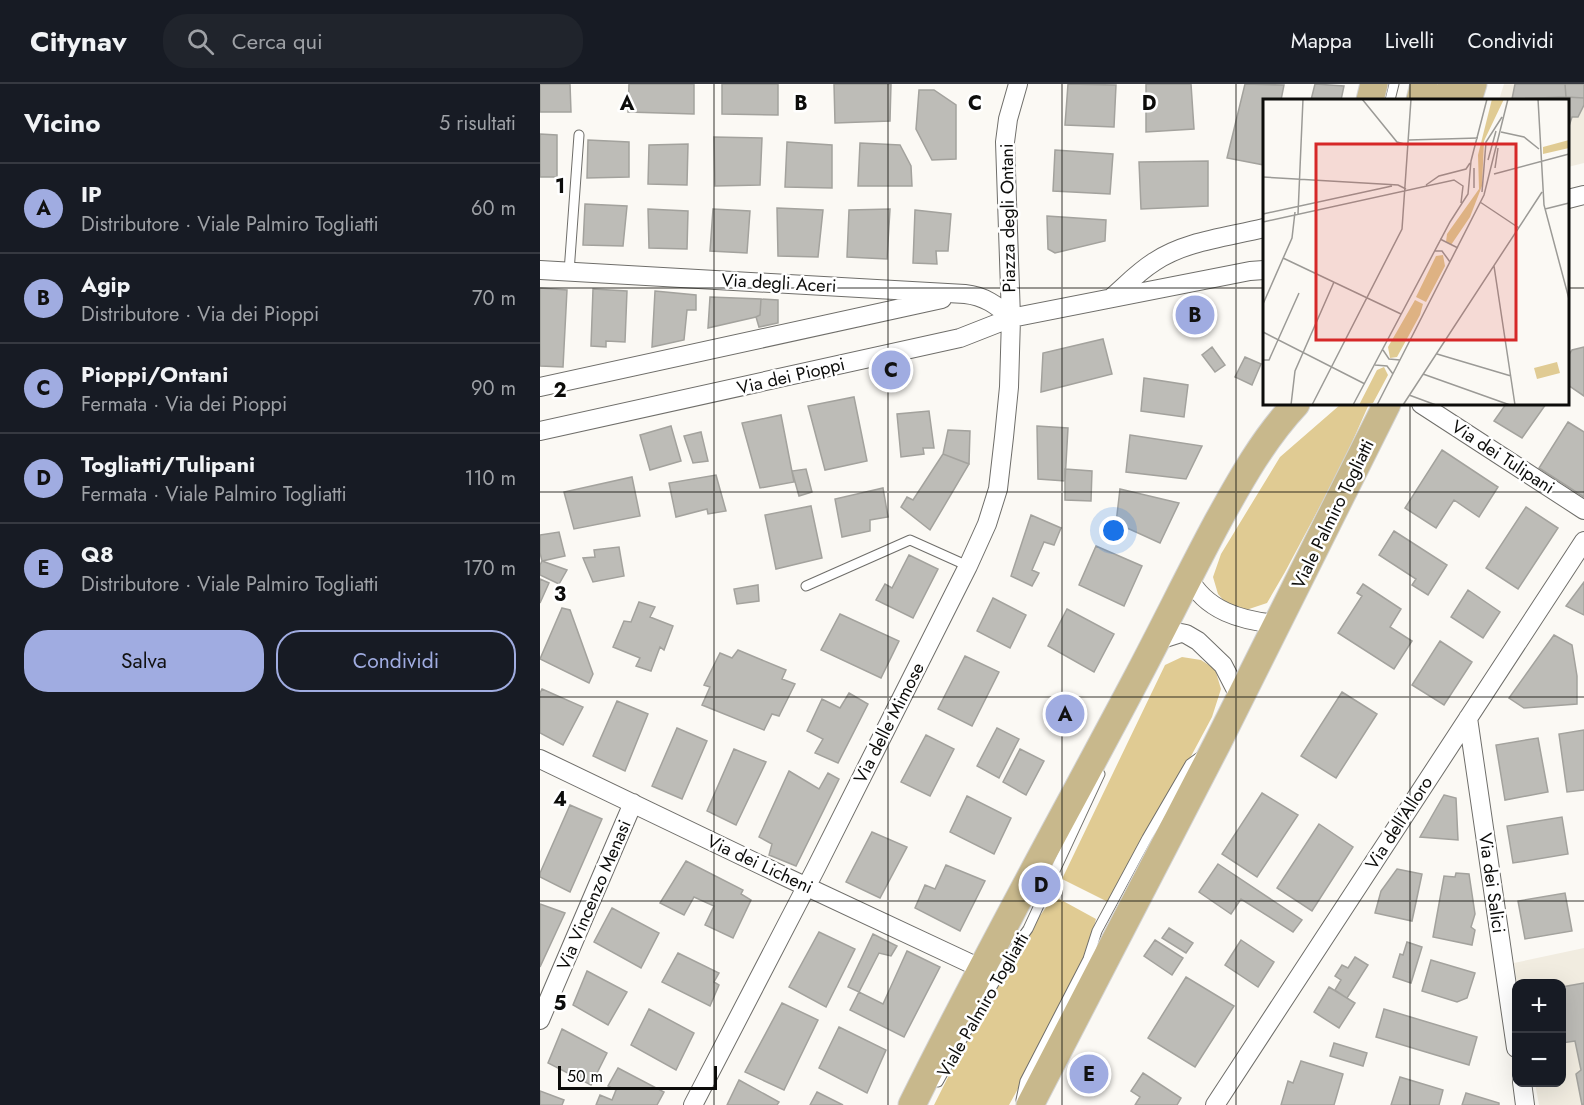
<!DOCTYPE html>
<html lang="it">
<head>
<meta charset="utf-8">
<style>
  body { margin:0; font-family:Jost,sans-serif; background:#20242c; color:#f1f3f6 }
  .controls { position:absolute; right:18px; bottom:18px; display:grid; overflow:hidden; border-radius:12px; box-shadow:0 6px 24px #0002 }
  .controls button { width:54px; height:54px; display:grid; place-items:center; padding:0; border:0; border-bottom:2px solid #363941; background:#171b24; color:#f1f3f6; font:30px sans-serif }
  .scale { position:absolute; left:18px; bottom:15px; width:159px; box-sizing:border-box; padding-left:6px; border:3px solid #0c0c0a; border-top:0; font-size:16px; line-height:21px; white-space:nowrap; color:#0c0c0a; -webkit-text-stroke:4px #fff; paint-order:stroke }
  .you { position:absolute; left:574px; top:447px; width:21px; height:21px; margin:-15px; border:4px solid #fff; border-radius:50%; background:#1a73e8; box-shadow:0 0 0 9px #1a73e833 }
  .badge { display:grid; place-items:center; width:39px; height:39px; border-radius:50%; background:#a0ace1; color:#111; font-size:20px; font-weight:700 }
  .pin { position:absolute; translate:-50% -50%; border:3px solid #fff; box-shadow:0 2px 6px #0006 }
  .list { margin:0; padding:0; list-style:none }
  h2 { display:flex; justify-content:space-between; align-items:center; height:78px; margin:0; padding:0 24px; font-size:26px }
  h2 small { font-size:20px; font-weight:400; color:#9ea1a6 }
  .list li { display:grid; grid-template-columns:39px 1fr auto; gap:18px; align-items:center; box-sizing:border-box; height:90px; padding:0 24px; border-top:2px solid #363941 }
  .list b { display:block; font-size:22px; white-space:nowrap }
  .list p { margin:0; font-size:20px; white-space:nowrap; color:#9ea1a6 }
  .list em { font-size:20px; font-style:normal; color:#9ea1a6 }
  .actions { display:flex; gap:12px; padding:18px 24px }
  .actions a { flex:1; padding:14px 0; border:2px solid #a0ace1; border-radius:24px; text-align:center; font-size:21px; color:#a0ace1 }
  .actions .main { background:#a0ace1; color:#111 }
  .icon { flex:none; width:33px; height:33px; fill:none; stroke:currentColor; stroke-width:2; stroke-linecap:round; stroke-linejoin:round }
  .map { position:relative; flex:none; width:1044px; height:1021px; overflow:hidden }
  header { display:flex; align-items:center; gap:36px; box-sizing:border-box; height:84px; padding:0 30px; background:#171b24; border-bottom:2px solid #363941 }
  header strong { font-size:28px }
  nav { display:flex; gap:33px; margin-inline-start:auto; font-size:21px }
  .search { width:420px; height:54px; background:#20242c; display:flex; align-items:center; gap:15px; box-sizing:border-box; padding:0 21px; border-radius:24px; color:#9ea1a6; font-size:22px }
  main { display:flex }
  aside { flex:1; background:#171b24 }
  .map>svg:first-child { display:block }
  .built { fill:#f1ece0 }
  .green { fill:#e0cb93 }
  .building { fill:#bdbcb7; stroke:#a3a29d; stroke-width:1.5 }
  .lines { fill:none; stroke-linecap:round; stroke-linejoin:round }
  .lane-casing { stroke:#6f6e6a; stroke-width:11 }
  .street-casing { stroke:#6f6e6a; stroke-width:20 }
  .primary-casing { stroke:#d3d3d3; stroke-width:29 }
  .lane { stroke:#fff; stroke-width:9 }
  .street { stroke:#fff; stroke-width:18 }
  .primary { stroke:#c8b88c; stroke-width:27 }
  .grid { fill:none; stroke:#0c0c0a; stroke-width:1.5; stroke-opacity:0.55 }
  .labels { text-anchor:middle; stroke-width:5; stroke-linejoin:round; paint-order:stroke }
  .street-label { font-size:18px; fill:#0c0c0a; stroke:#fff }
  .inset-road { fill:none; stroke:#9b9a96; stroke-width:1.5 }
  .view { fill:#d62828; fill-opacity:0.15; stroke:#d62828; stroke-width:3 }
  .inset-edge { fill:none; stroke:#0c0c0a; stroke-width:3 }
  .grid-label { font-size:20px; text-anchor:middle; font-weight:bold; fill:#0c0c0a; stroke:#fff; stroke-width:5; stroke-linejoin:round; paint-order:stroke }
</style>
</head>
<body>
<header>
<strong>Citynav</strong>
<div class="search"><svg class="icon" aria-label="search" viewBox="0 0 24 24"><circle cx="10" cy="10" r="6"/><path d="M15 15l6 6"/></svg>Cerca qui</div>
<nav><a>Mappa</a><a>Livelli</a><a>Condividi</a></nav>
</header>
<main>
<aside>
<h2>Vicino<small>5 risultati</small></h2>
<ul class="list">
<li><span class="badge">A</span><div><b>IP</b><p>Distributore · Viale Palmiro Togliatti</p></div><em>60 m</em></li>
<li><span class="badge">B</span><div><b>Agip</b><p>Distributore · Via dei Pioppi</p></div><em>70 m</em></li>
<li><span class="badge">C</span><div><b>Pioppi/Ontani</b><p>Fermata · Via dei Pioppi</p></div><em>90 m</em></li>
<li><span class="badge">D</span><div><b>Togliatti/Tulipani</b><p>Fermata · Viale Palmiro Togliatti</p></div><em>110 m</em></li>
<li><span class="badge">E</span><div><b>Q8</b><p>Distributore · Viale Palmiro Togliatti</p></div><em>170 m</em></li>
</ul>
<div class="actions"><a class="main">Salva</a><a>Condividi</a></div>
</aside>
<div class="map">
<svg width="1044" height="1021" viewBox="0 0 1044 1021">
  <rect width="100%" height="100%" fill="#fbf9f4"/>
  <path class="built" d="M964 0H1044V79L1028 83V16H959Z
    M1044 864V1021H999L995 999 1022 998V900L977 899 974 879Z"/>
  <path class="green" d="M801 320H829L802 381 745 488 727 519 706 526 691 525 678 510 673 493 681 470 740 373Z
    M642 573 661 576 675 585 681 605 672 633 572 820 522 795 625 581Z
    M514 812 556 835 541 891 469 1021H394L463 884Z"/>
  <path class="building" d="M0 0H30L31 28H0Z
    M89 0H154V30L88 28Z
    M182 0H238V31L182 30Z
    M294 0H351L350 37 295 39Z
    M528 0 576 1 574 43 525 41Z
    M606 0H651L654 45 606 48Z
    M705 0 744 1 741 16H724V81L687 74Z
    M775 0 804 2 801 16H771Z
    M975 0H1025L1026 13 972 15Z
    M1025 0H1044V14L1026 13Z
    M379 6H394L416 21V75L392 76 376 45Z
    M1026 13 1044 14V21L1038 33H1032L1028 45V16H971Z
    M0 50 17 51V93H0Z
    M174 53 222 54 220 101 175 102Z
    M48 56 89 58V93L47 94Z
    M247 58 292 61V104L245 103Z
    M320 59 360 61 371 82 372 102H318Z
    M148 60 147 101 108 100 109 61Z
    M515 66 573 70 570 110 513 107Z
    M668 77V122L601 125 599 78Z
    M45 120 87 122 83 162 43 161Z
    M237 124 283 126 278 173 238 172Z
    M108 125 148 127 147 165 109 164Z
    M173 125 210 127 207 169 170 167Z
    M350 125 347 175 307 173 309 126Z
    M375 126 411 130 408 167H396L397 180 373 179Z
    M507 132 566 136 565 157 515 169 508 165Z
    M0 204 27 206 23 283 0 282Z
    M53 205 87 207 85 258 66 257V263L51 262Z
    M115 207 156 211V226H147L144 256 112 263Z
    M170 213 221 215 220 231 216 233 168 244Z
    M221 215 238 216V239L219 243 216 233 220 231Z
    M662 217 667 242 648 246 643 221Z
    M563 255 572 290 501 308 503 269Z
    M672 263 685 281 675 288 662 271Z
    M1044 263V312L1028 301V272L1032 266Z
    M705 273 721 280 712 301 695 293Z
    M604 294 648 301 644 333 601 327Z
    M314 313 327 377 285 386 268 322Z
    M966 320H1006L982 354 954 337Z
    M389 327 394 364H383L384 370 361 373 357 330Z
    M241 331 254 398 220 404 202 339Z
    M1028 338 1044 348V413L999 384Z
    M131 342 141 377 110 386 100 351Z
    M497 342 528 344 525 397 498 395Z
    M408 346 430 347 429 380 403 370Z
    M161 348 168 377 153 379 144 352Z
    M590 351 662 362 646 395 586 388Z
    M902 366 958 403 939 433 914 416 896 444 865 424Z
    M403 370 429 380 390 446 361 423 367 413 373 416Z
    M266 385 272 408 259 412 252 387Z
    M525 385 552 387 551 417 525 416Z
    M176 391 186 427 168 430 167 425 136 433 129 399Z
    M92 393 100 432 34 445 24 408Z
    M343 404 348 433 330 436V447L302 453 295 415Z
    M580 405 639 419 620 459 576 439Z
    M271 422 282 474 236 485 225 431Z
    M986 423 1018 444 978 505 946 484Z
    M491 431 521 444 514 461 504 458 492 486 499 489 492 502 471 492Z
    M854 447 907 481 888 511 872 501 876 495 839 471Z
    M19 448 25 472 2 477 0 469V451Z
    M556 462 602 482 584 522 539 501Z
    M79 463 84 492 53 498 43 474 55 473 54 466Z
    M369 471 398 485 373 534 336 516 345 500 352 504Z
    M2 477 27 486 19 500 0 491V481Z
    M0 495 9 499 0 519Z
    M1044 498V531L1026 522Z
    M823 500 861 525 850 543 872 557 854 585 798 549 822 512 817 509Z
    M218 501 219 517 197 520 194 505Z
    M928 506 960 528 943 554 911 533Z
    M453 514 486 531 470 564 437 547Z
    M99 518 115 523 110 533 133 542 124 566 120 563 111 587 96 582 100 574 73 563 84 537 91 538Z
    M22 524 30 526 53 590 49 599 0 575Z
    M527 525 574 550 554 588 508 562Z
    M300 530 359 557 341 594 281 566Z
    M1014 551 1032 561 1037 592V620L984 624 969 614Z
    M900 557 932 578 904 621 872 601Z
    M198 566 246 586 242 595 255 600 239 632 232 630 224 646 162 621 170 603 164 601 180 569 192 574Z
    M425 572 459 588 432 642 398 625Z
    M2 605 43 623 23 661 0 649V609Z
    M802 608 837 630 796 694 761 672Z
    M309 609 328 620 298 679 275 669 283 655 267 647 282 615 300 624Z
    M522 615 538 624 527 644 511 635Z
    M77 617 108 630 85 687 53 672Z
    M137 644 167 657 142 715 112 702Z
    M457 644 479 655 459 694 437 682Z
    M1044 646V706L1027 708 1019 650Z
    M386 651 414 665 390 712 361 698Z
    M998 654 1008 708 965 716 956 661Z
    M194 665 226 678 196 741 167 727Z
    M480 665 504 677 486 711 463 698Z
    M249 687 279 705 288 689 299 695 256 782 229 771 232 760 219 753Z
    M722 709 758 731 717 793 682 770Z
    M904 711 916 714 918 756 880 753Z
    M427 712 471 734 454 770 410 748Z
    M30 721 62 735 30 808 0 793V789Z
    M1022 733 1028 770 973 779 967 742Z
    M779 740 813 763 772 827 737 804Z
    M332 748 367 763 340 814 306 798Z
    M146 777 203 806 201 810 211 816 193 854 165 841 174 822 154 813 144 831 120 819Z
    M678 780 762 836 753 848 701 815 691 830 659 808Z
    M406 781 445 797 420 847 375 824 385 801 395 805Z
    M857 785 882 790 872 837 835 829 841 807Z
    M916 789 929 790 935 830 931 843 935 846 932 861 893 853 904 792 915 793Z
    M1025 809 1032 847 985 855 978 817Z
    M0 820 25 829 0 883Z
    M72 824 119 849 101 884 54 858Z
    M629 844 653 859 646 869 622 854Z
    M279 848 315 865 286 923 249 903Z
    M333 850 357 862 351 872 339 869 319 908 308 903Z
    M615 856 643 874 632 891 604 872Z
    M701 856 734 878 718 903 685 881Z
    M867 858 882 863 871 899 853 893 860 870 863 871Z
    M367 867 400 883 364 953 310 926 319 908 343 920Z
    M138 869 179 889 174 898 179 901 170 922 122 898Z
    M815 873 828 881 807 914 795 906 801 896 795 892 802 881 808 884Z
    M891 876 935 889 927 914 917 918 882 907Z
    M47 887 87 908 68 941 33 921Z
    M646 893 694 922 655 983 608 954Z
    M1044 899V1020L1042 1021 1036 990 1041 986 1035 957 1022 959V903Z
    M789 903 815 919 799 944 774 928Z
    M242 919 278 936 244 1006 205 988Z
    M109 925 154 949 136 986 91 961Z
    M844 925 937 953 929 981 836 953Z
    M299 943 346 966 327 1009 279 984Z
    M22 945 67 969 51 1001 8 979Z
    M794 959 827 969 823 982 790 972Z
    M761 977 803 990 794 1021H741L748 997 753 999Z
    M78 984 124 1008 117 1021H56L60 1011 72 1016 76 1006 68 1002Z
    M603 989 641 1014 637 1021H595L600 1013 591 1007Z
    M860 993 903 1006 899 1021H851Z
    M199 996 239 1018 237 1021H187Z
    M0 1007 24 1016 22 1021H0Z
    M277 1008 303 1021H270Z
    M926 1009 959 1019V1021H922Z"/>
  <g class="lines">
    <g class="lane-casing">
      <path id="lane" d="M850 16 854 0
        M29 188 39 51
        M266 502 370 456 428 482
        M398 998 473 866 488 845 560 690
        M481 1016 485 997 548 875 557 847 607 754 650 680 661 672"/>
    </g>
    <g class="street-casing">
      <path id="street" d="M1028 115 1044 111
        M0 186 425 210C444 212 457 221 471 234
        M571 214C585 202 598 188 614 178 645 157 688 153 724 144
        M0 303 402 215
        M881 320 1044 426
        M0 347 420 254 471 234 710 187 724 186
        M648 492C665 527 702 537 738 540
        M616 557 641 549 646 550 658 557 683 581 700 614
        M928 634 976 964
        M0 675 248 794 440 884
        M0 936 93 719
        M982 998 985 1021
        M153 1021 275 786 428 482 447 440 458 405 464 353 469 303 471 234 465 58 468 35 478 0
        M675 1021 1044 457"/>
    </g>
    <g class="primary-casing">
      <path id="primary" d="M830 16 834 0
        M880 16 884 0
        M907 16 912 0
        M928 16 933 0
        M372 1021C444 875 523 734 599 590 626 539 651 487 678 437 701 395 724 354 756 320
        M490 1021 677 660 847 320"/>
    </g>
    <use href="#lane" class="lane"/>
    <use href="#street" class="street"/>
    <use href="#primary" class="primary"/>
  </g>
  <path class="grid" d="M174 0V1021M348 0V1021M522 0V1021M696 0V1021M870 0V16M0 204H724M1028 204H1044M870 320V1021M0 408H1044M0 613H1044M0 817H1044"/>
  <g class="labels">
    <g class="street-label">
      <text transform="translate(468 134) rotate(-91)" y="6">Piazza degli Ontani</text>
      <text transform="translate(239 199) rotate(3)" y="6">Via degli Aceri</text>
      <text transform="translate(251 292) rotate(-13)" y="6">Via dei Pioppi</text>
      <text transform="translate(963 373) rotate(33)" y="6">Via dei Tulipani</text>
      <text transform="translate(793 430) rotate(-64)" y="6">Viale Palmiro Togliatti</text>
      <text transform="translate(349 639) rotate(-63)" y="6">Via delle Mimose</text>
      <text transform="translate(859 739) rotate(-57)" y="6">Via dell'Alloro</text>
      <text transform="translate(220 780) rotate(25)" y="6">Via dei Licheni</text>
      <text transform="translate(952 799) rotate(82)" y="6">Via dei Salici</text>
      <text transform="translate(54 811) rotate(-67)" y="6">Via Vincenzo Menasi</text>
      <text transform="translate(443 921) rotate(-60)" y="6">Viale Palmiro Togliatti</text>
    </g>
  </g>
  <g transform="translate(723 15)">
    <rect width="306" height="306" fill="#fbf9f4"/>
    <path d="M229 0H241L221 42 219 87 207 118 188 146 183 143 184 135 216 90 215 56ZM306 41V49L280 55V48ZM180 156 182 167 163 203 153 198 173 157ZM152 201 160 205 157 216 134 258 127 259 125 248ZM294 263 297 274 274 280 271 269ZM121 268 125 276 110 304 96 306 114 271Z" fill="#e0cb93"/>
    <path class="inset-road" d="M99 0 134 43 145 46M275 0 281 106 306 200M238 33 261 38 276 50M146 41 215 39M225 61 233 32M211 69V89M232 69 235 49M231 75 306 55M0 78 135 86 143 90M163 86 176 77 203 70 207 64M219 93 223 43 239 18M217 103 256 129M282 110 306 104M0 115 129 87M35 115 40 0M0 123 191 81 200 87 198 104M177 140 195 149M171 152H179L187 163M20 159 138 215M231 167 252 306M0 205 29 139 32 113M0 233 102 285M120 251 126 260 137 261M174 255 248 277M0 261H6L36 194M112 266 124 267 130 275M160 275 247 306M146 296 173 306M28 306 32 272 71 183M49 306 139 130 148 0M90 306 187 123 205 95 208 62 224 0M114 306 221 96 245 0M140 306 279 93"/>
    <path class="view" d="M53 45H253V241H53Z"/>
    <rect width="306" height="306" class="inset-edge"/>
  </g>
  <g class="grid-label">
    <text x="87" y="26">A</text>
    <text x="261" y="26">B</text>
    <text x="435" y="26">C</text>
    <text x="609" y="26">D</text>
    <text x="20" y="109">1</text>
    <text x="20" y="313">2</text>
    <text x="20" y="517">3</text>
    <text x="20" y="722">4</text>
    <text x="20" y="926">5</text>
  </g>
</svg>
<div class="controls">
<button>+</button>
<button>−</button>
</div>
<div class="scale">50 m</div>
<div class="you"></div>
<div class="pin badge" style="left:525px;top:630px">A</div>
<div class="pin badge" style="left:655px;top:231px">B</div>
<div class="pin badge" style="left:351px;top:286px">C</div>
<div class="pin badge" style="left:501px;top:801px">D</div>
<div class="pin badge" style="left:549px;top:990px">E</div>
</div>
</main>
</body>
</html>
